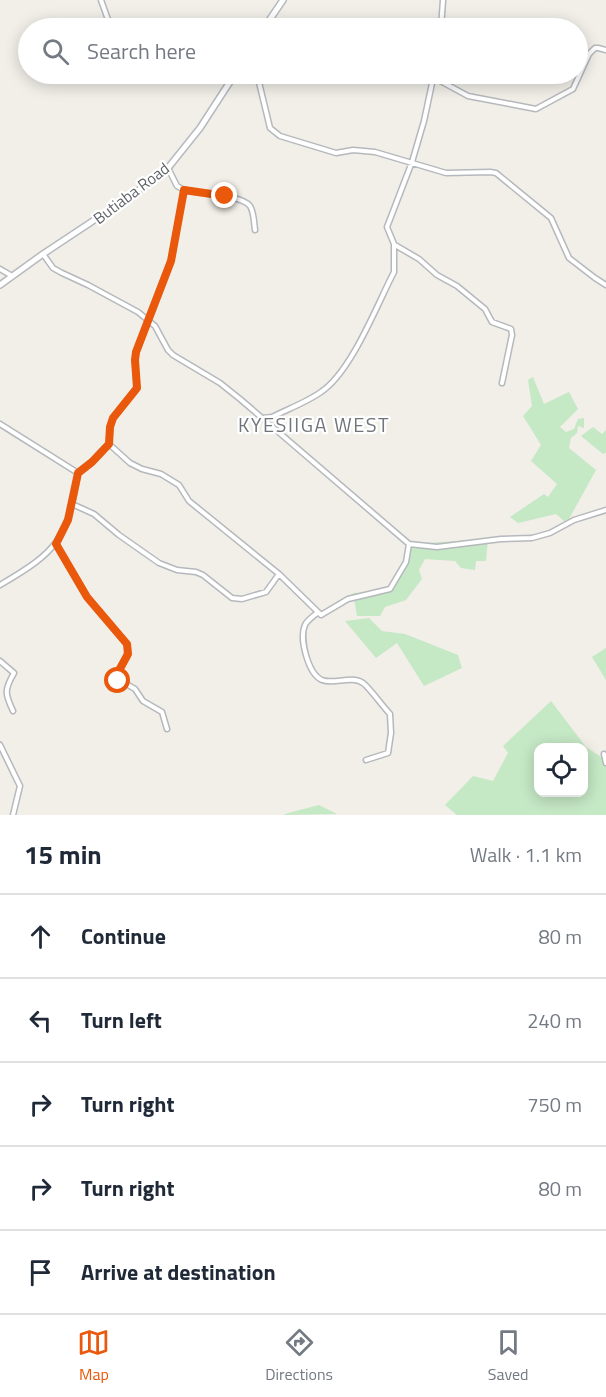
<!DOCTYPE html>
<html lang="en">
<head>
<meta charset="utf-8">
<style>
  body { margin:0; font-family:"Titillium Web",sans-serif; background:#f2f2f3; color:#1f2937 }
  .controls { position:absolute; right:18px; bottom:18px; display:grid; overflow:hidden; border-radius:12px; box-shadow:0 3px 15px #0003 }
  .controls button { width:54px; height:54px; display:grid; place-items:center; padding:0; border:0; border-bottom:2px solid #e0e1e3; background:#fff; color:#1f2937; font:30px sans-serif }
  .stop { position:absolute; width:18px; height:18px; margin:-14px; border:4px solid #ea580c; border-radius:50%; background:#fff }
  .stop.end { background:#ea580c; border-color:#fff; box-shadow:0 2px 6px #0008 }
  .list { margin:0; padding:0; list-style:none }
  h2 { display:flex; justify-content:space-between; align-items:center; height:78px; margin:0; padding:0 24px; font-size:26px }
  h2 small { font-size:20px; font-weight:400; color:#747a83 }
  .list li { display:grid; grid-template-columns:39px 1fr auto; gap:18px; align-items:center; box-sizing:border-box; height:84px; padding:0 24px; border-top:2px solid #e0e1e3 }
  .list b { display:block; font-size:22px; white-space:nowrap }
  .list em { font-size:20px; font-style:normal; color:#747a83 }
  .icon { flex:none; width:33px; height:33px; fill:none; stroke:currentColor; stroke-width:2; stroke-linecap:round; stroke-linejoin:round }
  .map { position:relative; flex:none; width:606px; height:815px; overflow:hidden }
  .search { position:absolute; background:#fff; box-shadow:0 3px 15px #0003; left:18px; right:18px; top:18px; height:66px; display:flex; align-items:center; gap:15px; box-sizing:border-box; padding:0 21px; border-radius:33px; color:#747a83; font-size:22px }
  .sheet { height:498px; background:#fff }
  nav { display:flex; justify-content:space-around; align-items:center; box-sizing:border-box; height:84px; border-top:2px solid #e0e1e3; background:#fff; font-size:16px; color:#747a83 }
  nav a { display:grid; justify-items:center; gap:3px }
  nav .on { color:#ea580c }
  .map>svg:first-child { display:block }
  .green { fill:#c5e8c5; fill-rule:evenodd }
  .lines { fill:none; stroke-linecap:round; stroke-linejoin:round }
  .street-casing { stroke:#b5b8bc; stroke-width:7 }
  .secondary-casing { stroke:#b6babf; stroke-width:8 }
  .street { stroke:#fff; stroke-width:4 }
  .secondary { stroke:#fff; stroke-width:5 }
  .route { stroke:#ea580c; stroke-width:8 }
  .labels { text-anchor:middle; stroke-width:4.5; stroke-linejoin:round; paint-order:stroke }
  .street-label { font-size:16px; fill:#5f6368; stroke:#fff }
  .quarter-label { font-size:20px; letter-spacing:1.5px; fill:#70757a; stroke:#fff }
</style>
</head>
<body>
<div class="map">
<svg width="606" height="815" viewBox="0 0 606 815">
  <rect width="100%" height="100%" fill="#f1efe8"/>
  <path class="green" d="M533 377 544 404 569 392 578 409 560 427 566 432 574 429 578 419 584 418V428L578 426 577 433 571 438 569 448 596 470 569 519 564 521 556 514 518 523 510 517 544 494 548 497 557 484 531 461 541 445 523 416 532 406 528 380Z
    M593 427 602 434 606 430V453L603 454 581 436Z
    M488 539 486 561H476L475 570 461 568 455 561 425 559 419 570 422 579 406 600 385 607 380 616H357L353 593C363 592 373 594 382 592 401 587 406 559 409 544Z
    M369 618 382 631 405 634 458 655 462 668 424 686 397 643 376 658 345 621Z
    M606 648V680L592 657Z
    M551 701 586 747 606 760V815H457L445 805 473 776 493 781 508 753 503 746ZM538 748H584V792H538Z
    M319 805 337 814 283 815 288 813Z"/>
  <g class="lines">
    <g class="street-casing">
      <path id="street" d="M101 0 111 28
        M441 28 443 0
        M257 74 270 128 280 136 336 153 353 150 375 152 446 173 490 172 496 173 551 218 569 258 595 278 606 285
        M433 77 468 96 536 109 573 89 589 54 595 48H598L606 50
        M184 190C198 193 242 195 250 206 254 212 254 223 255 230
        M395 245 419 259 437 275 457 286 485 309 492 322 511 329 512 335 502 383
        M43 254 53 268 62 273 88 285 138 312 155 326 168 350 173 355 220 383 240 399 409 544 437 547 501 539 532 538 550 533 574 520 606 510
        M0 269 12 276
        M263 418 272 417C288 409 307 402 321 392 350 373 375 310 391 278L394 272V244L387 227 412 162 424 121 434 74
        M0 424 78 473
        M109 444 130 463 142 469 161 474 179 485 189 501 279 574 318 612
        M72 504 94 514 119 535 159 563 177 570 196 572 203 575 232 598 242 599 266 592 279 574
        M56 544 87 597 127 644C131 658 118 665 116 678L135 689 143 701 162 712 167 729
        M0 585C58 551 67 540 78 473L92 462 109 444 110 427 113 418 137 388 135 360 136 353 171 261 184 190 177 186 168 168
        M0 661 14 673C4 690 5 694 13 711
        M0 745 20 786 13 815
        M604 754 606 763
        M366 760 388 753 391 733 390 714C384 708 368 686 363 683 351 675 334 685 322 680 308 674 299 638 305 625 307 620 314 616 318 612L321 615 348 599 390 589 406 562 409 544"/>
    </g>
    <g class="secondary-casing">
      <path id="secondary" d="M264 28 283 0
        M0 285 43 254 135 193 168 168 200 128 235 74"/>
    </g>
    <use href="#street" class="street"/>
    <use href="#secondary" class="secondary"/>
  </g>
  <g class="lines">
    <path class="route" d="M118 681 116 676 128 654 127 644 87 597 56 544 68 520 78 473 92 462 109 444 110 427 113 418 137 388 135 360 136 352 171 261 184 190 225 196"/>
  </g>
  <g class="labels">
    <g class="street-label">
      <text transform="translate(131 193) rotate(-37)" y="6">Butiaba Road</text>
    </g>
    <g class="quarter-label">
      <text x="314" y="432">KYESIIGA WEST</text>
    </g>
  </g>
</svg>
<div class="controls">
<button><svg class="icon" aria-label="locate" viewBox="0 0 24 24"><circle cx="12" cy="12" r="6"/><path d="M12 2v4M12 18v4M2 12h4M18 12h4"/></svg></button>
</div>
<div class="stop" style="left:118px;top:681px"></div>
<div class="stop end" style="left:225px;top:196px"></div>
<div class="search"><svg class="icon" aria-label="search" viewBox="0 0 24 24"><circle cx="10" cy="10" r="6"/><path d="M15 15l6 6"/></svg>Search here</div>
</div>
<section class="sheet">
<h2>15 min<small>Walk · 1.1 km</small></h2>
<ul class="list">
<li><svg class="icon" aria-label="ahead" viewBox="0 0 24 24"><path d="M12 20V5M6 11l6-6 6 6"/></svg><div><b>Continue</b></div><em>80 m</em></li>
<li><svg class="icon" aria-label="left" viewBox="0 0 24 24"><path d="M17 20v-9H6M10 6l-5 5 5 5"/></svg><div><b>Turn left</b></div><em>240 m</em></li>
<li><svg class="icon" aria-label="right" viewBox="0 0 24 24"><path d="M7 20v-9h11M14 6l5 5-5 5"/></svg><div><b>Turn right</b></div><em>750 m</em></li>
<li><svg class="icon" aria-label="right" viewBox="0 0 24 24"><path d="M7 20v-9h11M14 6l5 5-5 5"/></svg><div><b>Turn right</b></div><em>80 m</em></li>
<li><svg class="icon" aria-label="arrive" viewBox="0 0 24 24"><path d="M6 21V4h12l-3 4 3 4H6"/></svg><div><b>Arrive at destination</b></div></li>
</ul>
</section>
<nav>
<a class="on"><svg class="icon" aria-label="map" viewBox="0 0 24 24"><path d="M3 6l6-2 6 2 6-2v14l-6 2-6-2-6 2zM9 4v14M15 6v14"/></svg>Map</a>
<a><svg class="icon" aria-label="directions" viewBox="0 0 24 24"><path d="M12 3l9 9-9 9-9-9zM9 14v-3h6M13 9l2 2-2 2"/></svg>Directions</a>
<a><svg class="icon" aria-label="saved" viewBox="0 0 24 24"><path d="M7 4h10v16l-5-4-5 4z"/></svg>Saved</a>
</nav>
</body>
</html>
